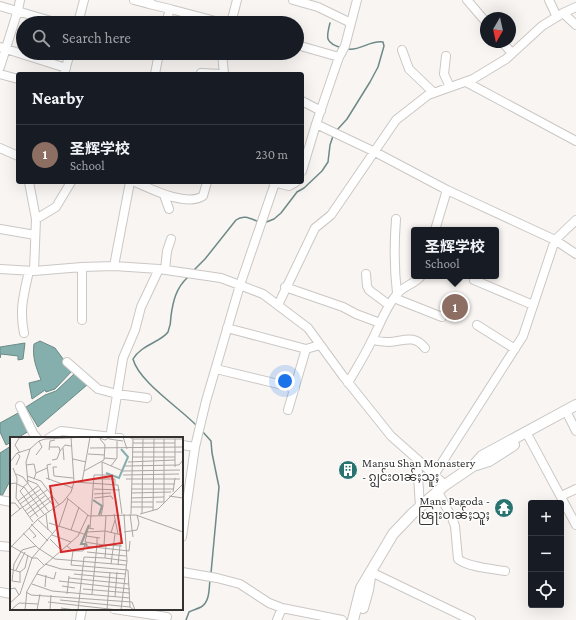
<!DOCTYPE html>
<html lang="en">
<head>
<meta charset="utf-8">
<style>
  body { margin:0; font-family:"Crimson Pro","Noto Sans SC","Noto Sans Myanmar",serif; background:#20242c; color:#f1f3f6 }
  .controls { position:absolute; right:12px; bottom:12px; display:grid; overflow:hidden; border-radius:4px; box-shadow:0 4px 16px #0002 }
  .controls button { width:36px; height:36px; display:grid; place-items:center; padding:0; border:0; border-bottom:1px solid #363941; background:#171b24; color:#f1f3f6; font:20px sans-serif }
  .compass { position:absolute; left:480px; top:12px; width:36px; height:36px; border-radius:50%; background:#171b24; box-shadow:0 4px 16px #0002; rotate:189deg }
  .you { position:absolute; left:285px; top:381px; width:14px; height:14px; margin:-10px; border:3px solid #fff; border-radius:50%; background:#1a73e8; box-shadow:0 0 0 6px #1a73e833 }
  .badge { display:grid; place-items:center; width:26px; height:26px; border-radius:50%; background:#db2777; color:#fff; font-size:13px; font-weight:700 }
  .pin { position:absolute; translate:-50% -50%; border:2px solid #fff; box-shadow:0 1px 4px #0006 }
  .popup { position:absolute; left:411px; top:227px; width:88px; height:52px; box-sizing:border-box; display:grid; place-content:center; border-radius:4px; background:#171b24; filter:drop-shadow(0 1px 3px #0005); font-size:13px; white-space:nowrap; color:#9ea1a6 }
  .popup b { font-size:15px; color:#f1f3f6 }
  .popup::after { content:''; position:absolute; left:50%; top:100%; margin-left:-8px; border:8px solid transparent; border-top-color:#171b24 }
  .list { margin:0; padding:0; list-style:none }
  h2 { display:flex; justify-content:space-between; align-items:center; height:52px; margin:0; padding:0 16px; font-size:17px }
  h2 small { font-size:13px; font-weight:400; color:#9ea1a6 }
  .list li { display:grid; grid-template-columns:26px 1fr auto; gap:12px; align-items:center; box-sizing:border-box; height:60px; padding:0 16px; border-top:1px solid #363941 }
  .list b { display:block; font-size:15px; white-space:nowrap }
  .list p { margin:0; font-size:13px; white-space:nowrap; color:#9ea1a6 }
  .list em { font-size:13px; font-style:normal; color:#9ea1a6 }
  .icon { flex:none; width:22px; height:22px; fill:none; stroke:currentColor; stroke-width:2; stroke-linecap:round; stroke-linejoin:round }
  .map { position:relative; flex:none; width:576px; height:620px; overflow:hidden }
  .search { position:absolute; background:#171b24; box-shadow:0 4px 16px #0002; left:16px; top:16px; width:288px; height:44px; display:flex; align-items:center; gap:10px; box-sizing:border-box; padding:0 14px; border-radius:22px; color:#9ea1a6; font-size:15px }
  .panel { position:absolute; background:#171b24; box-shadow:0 4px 16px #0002; left:16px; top:72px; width:288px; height:112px; border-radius:4px }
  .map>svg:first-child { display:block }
  .water { fill:#84afac; stroke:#6c8a87 }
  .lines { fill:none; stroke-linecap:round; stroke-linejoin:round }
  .stream { stroke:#6c8a87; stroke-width:1.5 }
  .minor-casing { stroke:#cbc7c4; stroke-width:10 }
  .major-casing { stroke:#cbc7c4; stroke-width:12 }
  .minor { stroke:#fff; stroke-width:8 }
  .major { stroke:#fff; stroke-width:10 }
  .labels { text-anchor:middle; stroke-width:3; stroke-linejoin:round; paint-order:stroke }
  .poi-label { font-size:12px; fill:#333231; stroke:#fff; text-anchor:start }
  .inset-river { fill:none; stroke:#84afac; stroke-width:2 }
  .inset-road { fill:none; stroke:#aaa7a5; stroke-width:1 }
  .view { fill:#d62828; fill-opacity:0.15; stroke:#d62828; stroke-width:2 }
  .inset-edge { fill:none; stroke:#333231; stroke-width:2 }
</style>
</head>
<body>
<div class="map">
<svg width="576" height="620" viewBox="0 0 576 620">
  <rect width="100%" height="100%" fill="#f9f5f2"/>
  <path class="water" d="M40 341 55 348 72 371 55 389 46 392 45 390 32 399 29 383 41 380C36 367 32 357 34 344Z
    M25 343 23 359 18 360V356L1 354 0 358V347Z
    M74 374 87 385 38 427 26 407 45 395 56 391Z
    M20 412 31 430 17 438H11V442L6 445 0 432V423Z
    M11 446V479L2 496 0 494V453Z"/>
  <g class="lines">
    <path class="stream" d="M330 23C326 38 325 43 342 48
      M337 130 347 119 370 82 378 67 384 46 383 42C370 40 360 51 348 49
      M264 223 274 219 281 213 297 192 304 188 322 171 328 162 330 145 333 136
      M193 271 205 259 236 220C244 214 251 219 259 222
      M188 277C176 288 173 301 171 316 171 322 170 327 168 332 161 342 141 345 133 359 139 382 180 408 197 426
      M202 431 211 441 212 453 219 487 211 573
      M186 620 189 612C193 610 197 609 201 607 210 602 209 588 210 579"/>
    <g class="minor-casing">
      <path id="minor" d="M134 0 149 4
        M150 0 149 4 170 9
        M293 0 318 7 351 23
        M467 0 486 22
        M549 0 557 17
        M0 6 58 23
        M563 13 576 25
        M78 23 84 0
        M166 23 170 9 223 23
        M231 23 237 0
        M502 42 512 53
        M297 45 339 57 316 124 302 171
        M0 47 66 68
        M402 50 409 69 434 93
        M222 53 224 74
        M446 56 444 74 450 87
        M339 57 345 46 357 0
        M0 67 18 10 20 0
        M201 73 221 74
        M0 74 18 79
        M64 74 70 53
        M155 74 159 53
        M466 82 576 141
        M302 101 321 111
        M316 124 375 152 447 190 555 240 576 254
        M0 148 18 156
        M29 182 36 219 34 271
        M135 182C151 189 186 207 203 196L207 182
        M273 182 289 186 296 182
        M164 195 169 209
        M36 219 56 207 71 182
        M396 219C394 245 394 268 397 293
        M0 229 35 235
        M435 230 447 190
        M114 266 130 182
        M0 269 34 271 82 267 114 266 159 269 221 278 263 294 308 328 343 376 391 436 417 459 445 485
        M165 270 167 251 171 239
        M366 274 367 286 369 290 389 305
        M474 280 533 305
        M285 287 343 307 356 314 380 323
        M394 298 442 317
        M278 305 315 228 331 215 396 120 428 95 473 79 506 59 542 26 563 13 576 7
        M82 320V267
        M477 325 515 349
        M227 328 306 349
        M24 333C19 309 24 294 29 271
        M372 340C378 341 383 342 389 342 404 341 414 334 425 348
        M67 362 98 389 117 394 147 398
        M216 369 295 388
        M348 383C356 369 365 355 372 340 380 325 385 308 397 294 403 286 415 284 421 276
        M20 406 33 433 37 438
        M288 410 306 349 320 345
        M568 415 576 431
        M526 432 576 525
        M49 438 61 431 120 438
        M110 438 123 358 135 330 141 307 159 269
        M182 445 195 447
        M417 459 420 507
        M434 475 523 336 555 240 576 220
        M438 492 452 518 455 526 458 559C467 567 493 569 505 571
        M561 496 576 489
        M0 500 11 502
        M182 537 195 447 206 401 240 285 275 183
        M0 546 11 547
        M182 572 217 578 240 584 269 603 282 608 342 620
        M371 572 471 620
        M0 592 11 594
        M114 609 167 617
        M80 620 82 609
        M277 620 282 608"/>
    </g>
    <g class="major-casing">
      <path id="major" d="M473 466 489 461 514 445
        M363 608 368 590 370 577
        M353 620 361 588 393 534 413 513 445 485 473 466 482 456 576 405"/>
    </g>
    <use href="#minor" class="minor"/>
    <use href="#major" class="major"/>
  </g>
  <defs>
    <g id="building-disc" transform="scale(1)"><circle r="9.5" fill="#297371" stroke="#fff"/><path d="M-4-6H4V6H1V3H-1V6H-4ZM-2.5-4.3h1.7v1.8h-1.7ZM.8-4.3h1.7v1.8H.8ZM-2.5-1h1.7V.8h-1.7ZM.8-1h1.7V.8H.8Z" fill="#fff"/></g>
    <g id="temple-disc" transform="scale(1)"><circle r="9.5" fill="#297371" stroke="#fff"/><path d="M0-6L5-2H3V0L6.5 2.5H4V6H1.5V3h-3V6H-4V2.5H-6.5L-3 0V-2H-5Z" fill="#fff"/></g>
  </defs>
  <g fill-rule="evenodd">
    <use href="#building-disc" x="348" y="470"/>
    <use href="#temple-disc" x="504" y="508"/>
  </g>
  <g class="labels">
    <g class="poi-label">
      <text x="362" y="467">Mansu Shan Monastery<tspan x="362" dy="14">- ၵျွင်းဝၢၼ်ႈသူႈ</tspan></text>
      <text x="490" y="505" text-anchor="end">Mans Pagoda -<tspan x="490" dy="14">ၽြႃးဝၢၼ်ႈသူႈ</tspan></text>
    </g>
  </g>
  <g transform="translate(10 437)">
    <rect width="173" height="173" fill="#f9f5f2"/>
    <path class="inset-river" d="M96 36 109 41 118 20 111 12M83 63 92 69 89 78M77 109 76 107H71L79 88"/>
    <path class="inset-road" d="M87 0 95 3 101 0M113 0 117 12M119 0 123 2 121 77M99 2 113 4M123 2H173M123 6H165M40 10H49L50 14 55 8 61 9M53 11 54 23M80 11 173 10M39 13 40 4 45 3M122 15H173M10 16 5 8 9 1 15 0M78 17 95 18M26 18 32 10 29 4M122 20H165M94 21 106 22M63 22 76 25M42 23 47 22 50 14M0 25 7 16 20 12M118 25 165 23M6 28 10 19 7 16M16 28 24 27 26 36 24 42M101 29 107 21V4M115 29 169 28 173 23M47 30H43L44 39 63 41M165 30V2M3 31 7 41 6 61 23 85M74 34 80 0M26 36 37 31M6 37 13 40 39 75M113 38 169 37M17 39 31 44 49 68M36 41 63 51M84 42H105V47M116 42H170M17 43 27 47 45 71M39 43 37 28 41 27M64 45 108 48 112 77M72 45 74 34 94 23 95 8 90 2M0 47 5 46 13 50 18 46 16 25 20 12 29 4 35 2 76 0M122 47H165M84 52 110 53M121 52H164M163 55 165 41M121 56 161 55M84 57 101 56M159 59 173 61M57 61 79 79 126 78 173 95M84 61 101 59 103 62M121 61 154 60M8 64 28 49M121 65H143M146 65H154V2M0 66H5L10 72 37 53M10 67 31 52M121 70H143M15 74 36 58M143 74 144 2M132 76 133 2M17 77 42 59M36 77 38 93M104 77 108 97M120 77 123 100M130 77 148 72 173 47M91 79 93 69 92 25 113 34 170 33M0 80 10 72M20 80 41 64M28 80 10 54 14 50 34 77M27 82 43 97M39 86 77 98M21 87 38 104M19 91 26 99 23 101M80 91 84 38H102M61 93 69 70M95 94 112 98M77 95 95 94M114 95 127 93 129 86 127 78M13 96 28 111 45 122 116 128M101 96 105 83M42 98 61 105M76 99 90 101M87 101V107L94 108 96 79M40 102 52 114M94 108H96L95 121 117 124M96 108 112 109M1 109 22 121H27L34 128M57 109 63 114H73L75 107M74 109 119 114 120 104M0 111 28 82 53 65 61 55 64 45 61 0M63 114 61 128 118 133 120 170 124 173M77 115 116 119M35 127 51 132 116 137M101 127 105 97M108 128 111 98M0 132 10 135V146M6 133 15 115M10 135 15 131 18 118M27 137 44 142 46 135M64 137 115 142M59 141 119 147M49 144 120 152M9 145 2 144 4 127 12 113 26 109M22 147 42 154 120 161M52 149 65 151M35 150 36 138M0 152 5 151 9 158M73 152 120 156M16 155 21 158 122 165 125 173M10 157 22 121 49 89 58 62M57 157 59 139M82 157 87 107 75 105 78 91 84 92M105 160 107 135M50 163 120 170M38 165 108 173M0 166 10 157M51 171 65 173M1 173 9 166 28 167M15 173 17 154 29 133 68 99 78 78M27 173 30 157M40 173 41 158M68 173 74 120 95 121M97 173 100 135M111 173 117 124 114 77"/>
    <path class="view" d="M102 39 112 106 51 115 40 49Z"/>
    <rect width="173" height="173" class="inset-edge"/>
  </g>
</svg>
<div class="controls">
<button>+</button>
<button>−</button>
<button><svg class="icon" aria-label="locate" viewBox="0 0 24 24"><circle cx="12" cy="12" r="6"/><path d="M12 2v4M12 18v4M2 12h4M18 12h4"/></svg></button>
</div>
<svg class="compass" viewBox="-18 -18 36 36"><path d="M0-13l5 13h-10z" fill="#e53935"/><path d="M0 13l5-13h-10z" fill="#9ea1a6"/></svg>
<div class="you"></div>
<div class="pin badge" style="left:455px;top:307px;background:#8d6e63">1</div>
<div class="popup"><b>圣辉学校</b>School</div>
<div class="search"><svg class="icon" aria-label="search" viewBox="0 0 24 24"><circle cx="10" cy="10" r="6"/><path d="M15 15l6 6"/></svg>Search here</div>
<section class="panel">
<h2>Nearby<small></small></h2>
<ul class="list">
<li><span class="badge" style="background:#8d6e63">1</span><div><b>圣辉学校</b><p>School</p></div><em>230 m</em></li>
</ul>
</section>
</div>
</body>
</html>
